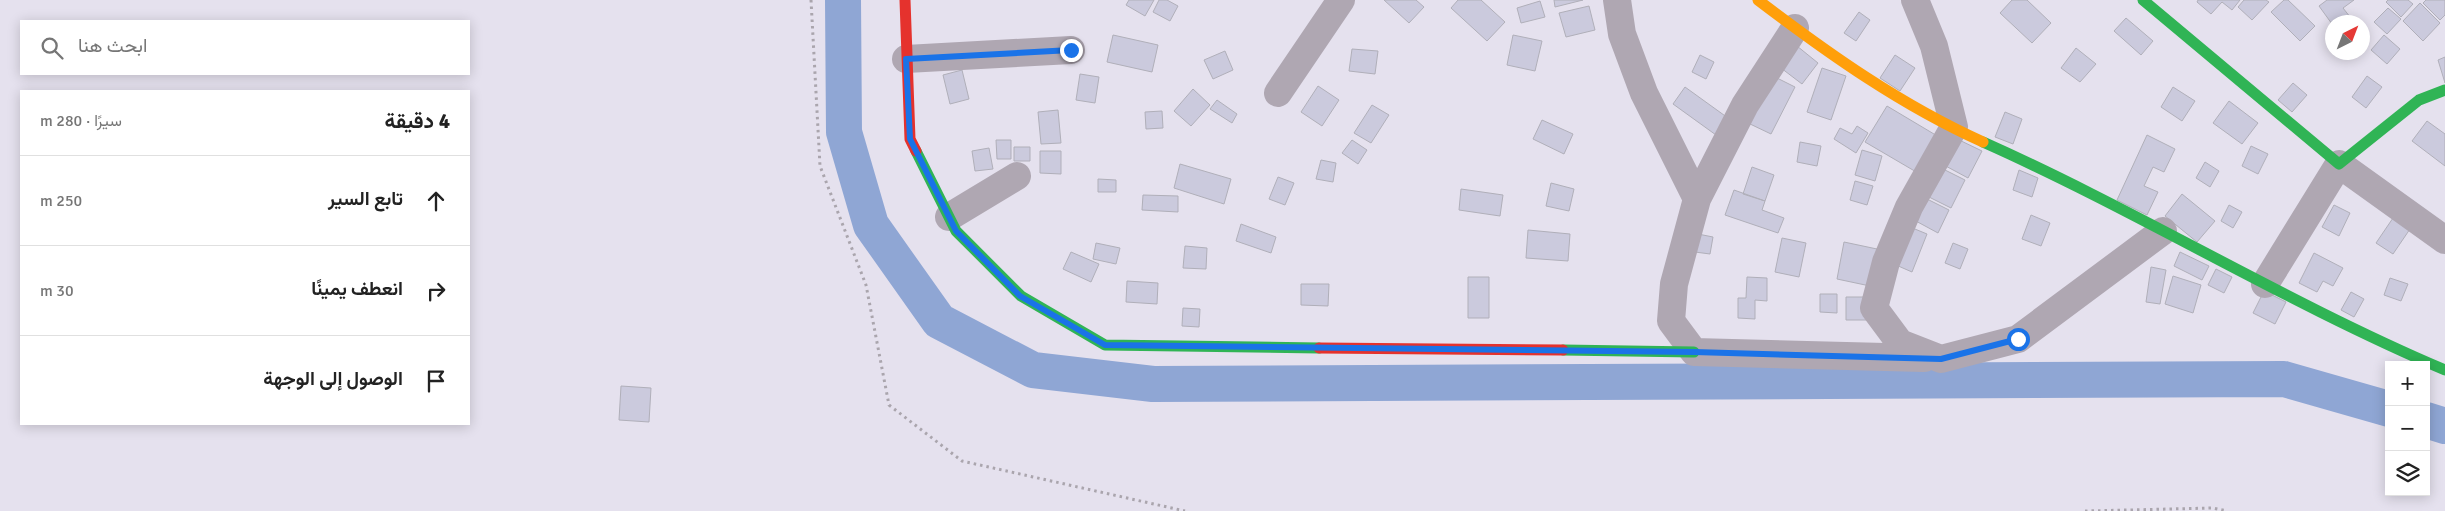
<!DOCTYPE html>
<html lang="ar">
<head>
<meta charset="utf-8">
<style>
  body { margin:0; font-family:Signika,Vazirmatn,sans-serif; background:#f6f6f6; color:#222; direction:rtl }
  .controls { position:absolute; right:15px; bottom:15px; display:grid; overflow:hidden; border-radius:0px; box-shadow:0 2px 12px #0003 }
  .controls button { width:45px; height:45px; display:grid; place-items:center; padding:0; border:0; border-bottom:1px solid #e0e0e0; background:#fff; color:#222; font:25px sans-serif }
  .compass { position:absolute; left:2325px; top:15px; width:45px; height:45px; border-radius:50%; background:#fff; box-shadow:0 2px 12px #0003; rotate:42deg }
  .stop { position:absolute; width:15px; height:15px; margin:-11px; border:4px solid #1a73e8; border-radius:50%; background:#fff }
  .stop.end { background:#1a73e8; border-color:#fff; box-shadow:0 1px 5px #0008 }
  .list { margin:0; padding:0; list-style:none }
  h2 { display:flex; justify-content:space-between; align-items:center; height:65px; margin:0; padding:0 20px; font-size:21px }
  h2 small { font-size:16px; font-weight:400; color:#767676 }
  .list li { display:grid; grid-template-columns:32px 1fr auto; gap:15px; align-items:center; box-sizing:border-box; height:90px; padding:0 20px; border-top:1px solid #e0e0e0 }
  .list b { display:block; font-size:19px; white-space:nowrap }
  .list em { font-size:16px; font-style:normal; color:#767676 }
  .icon { flex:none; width:28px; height:28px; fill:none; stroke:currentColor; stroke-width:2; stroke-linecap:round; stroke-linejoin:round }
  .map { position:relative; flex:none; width:2445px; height:511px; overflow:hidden; direction:ltr }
  .search { position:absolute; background:#fff; box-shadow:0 2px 12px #0003; left:20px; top:20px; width:450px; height:55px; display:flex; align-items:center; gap:12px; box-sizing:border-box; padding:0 18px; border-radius:0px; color:#767676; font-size:19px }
  .panel { position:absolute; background:#fff; box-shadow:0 2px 12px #0003; left:20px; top:90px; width:450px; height:335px; border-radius:0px; direction:rtl }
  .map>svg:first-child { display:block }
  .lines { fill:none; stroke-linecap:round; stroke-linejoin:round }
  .canal { stroke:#8fa6d4; stroke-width:36 }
  .building { fill:#cbcadd; stroke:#b0afb9 }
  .path { stroke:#aaa5ad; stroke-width:3; stroke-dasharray:2.5 4; stroke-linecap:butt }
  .street { stroke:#afa7b2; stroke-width:28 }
  .fast { stroke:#30b455; stroke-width:11 }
  .slow { stroke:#ff9f0a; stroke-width:11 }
  .jam { stroke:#e5322d; stroke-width:11 }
  .route { stroke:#1a73e8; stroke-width:6 }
</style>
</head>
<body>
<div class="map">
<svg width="2445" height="511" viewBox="0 0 2445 511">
  <rect width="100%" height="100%" fill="#e5e1ee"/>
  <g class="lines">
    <path class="canal" d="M843 0 844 132 871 225 939 321 1033 370 1153 384 2284 379 2389 409
      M2426 420 2445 426"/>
  </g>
  <path class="building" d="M1129 0H1154L1145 16 1126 5Z
    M1159 0H1167L1178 6 1170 21 1153 12Z
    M1384 0H1416L1424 7 1409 23Z
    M1458 0H1481L1505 22 1487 41 1451 8Z
    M1554 0H1583L1555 7Z
    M2012 0H2027L2051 23 2032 43 2000 13Z
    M2198 0H2240L2232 10 2222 2 2211 14 2197 2Z
    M2244 0H2266L2269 2 2252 20 2238 7Z
    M2284 0H2288L2315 26 2300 41 2271 12Z
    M2327 0H2354L2343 8 2354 22H2332V24L2319 6Z
    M2388 0H2408L2413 4 2401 17 2386 2Z
    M2426 0H2445V15L2440 20 2423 3Z
    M1540 1 1545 17 1521 23 1517 8Z
    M2420 3 2440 23 2423 41 2403 21Z
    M1589 6 1595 30 1566 37 1559 13Z
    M2388 8 2401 19 2387 34 2374 22Z
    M1859 12 1870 20 1856 41 1844 33Z
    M2126 18 2153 41 2141 55 2114 31Z
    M1113 35 1158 45 1152 72 1107 62Z
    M1513 35 1542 41 1535 71 1507 65Z
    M2384 35 2400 49 2387 64 2371 50Z
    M1797 46 1818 63 1802 84 1781 68Z
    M2076 48 2096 64 2080 82 2061 68Z
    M1352 49 1378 51 1375 74 1349 71Z
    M1225 51 1233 70 1213 79 1204 60Z
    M1700 55 1714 62 1706 79 1692 72Z
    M1895 55 1915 68 1900 91 1880 78Z
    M2445 57V83L2438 60Z
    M1822 68 1846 76 1831 120 1807 112Z
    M962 70 969 99 950 104 943 75Z
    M1080 74 1099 77 1095 103 1076 100Z
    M1771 75 1795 87 1771 134 1748 123Z
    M2367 76 2382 87 2366 108 2352 97Z
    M2293 83 2307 95 2292 112 2278 100Z
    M1318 86 1339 100 1322 126 1301 112Z
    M1685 87 1728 118 1716 135 1673 104Z
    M2173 87 2195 101 2182 121 2161 107Z
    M1193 89 1210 105 1191 126 1174 111Z
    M1217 100 1237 114 1232 123 1210 109Z
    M2229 101 2258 123 2242 144 2213 123Z
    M1372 105 1389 115 1371 143 1354 133Z
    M1887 106 1939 137 1918 173 1865 142Z
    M1058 110 1061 143 1041 144 1038 112Z
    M1162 111 1163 128 1146 129 1145 112Z
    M2005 112 2022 119 2013 144 1995 137Z
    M1542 120 1573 134 1564 154 1533 139Z
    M2427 121 2445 134V166L2412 141Z
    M1857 126 1868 133 1856 153 1834 139 1840 128 1852 134Z
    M2147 135 2175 149 2164 172 2153 167 2144 186 2158 192 2147 215 2117 200Z
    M1955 138 1982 151 1968 178 1942 164Z
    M996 140H1011V159H997Z
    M1352 140 1367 150 1358 164 1342 153Z
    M1800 142 1821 146 1817 166 1797 162Z
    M2251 146 2268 154 2258 174 2242 166Z
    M1014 147H1030V161H1014Z
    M989 148 993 169 975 171 972 151Z
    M1862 150 1882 156 1875 181 1855 175Z
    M1040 151H1061V174L1040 173Z
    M1321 160 1336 163 1333 182 1316 179Z
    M2205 162 2219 171 2210 187 2196 178Z
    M1180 164 1231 179 1224 204 1174 188Z
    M1752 167 1774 175 1765 201 1743 194Z
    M1941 168 1965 180 1951 208 1927 196Z
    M2019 170 2038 178 2032 197 2013 190Z
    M1278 177 1294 183 1285 205 1269 199Z
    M1098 179 1116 180V192H1098Z
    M1855 181 1873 186 1867 205 1850 200Z
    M1551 183 1574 189 1569 211 1546 206Z
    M1461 189 1503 195 1500 216 1459 210Z
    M1734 190 1765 201 1762 210 1784 218 1778 233 1725 215Z
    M2182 194 2215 221 2197 242 2165 216Z
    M1143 195 1178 196V212L1142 210Z
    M1925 198 1949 210 1938 233 1914 220Z
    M2229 205 2242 212 2233 228 2221 221Z
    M2334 205 2350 213 2339 236 2322 227Z
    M2031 215 2050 223 2041 246 2022 239Z
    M2393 218 2410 229 2393 254 2376 243Z
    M1241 224 1276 237 1271 253 1236 241Z
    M1910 227 1927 234 1912 272 1896 265Z
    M1528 230 1570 234 1568 261 1526 258Z
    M1698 234 1713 237 1710 254 1695 252Z
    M1782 238 1806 243 1799 277 1775 272Z
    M1844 242 1877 249 1870 286 1837 279Z
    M1096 243 1120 248 1116 264 1093 259Z
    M1953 243 1968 249 1960 269 1945 263Z
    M1185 246 1207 248 1206 269 1183 268Z
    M1071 252 1099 264 1091 282 1063 269Z
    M2180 252 2209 266 2202 280 2174 266Z
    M2314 253 2343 268 2333 286 2323 281 2317 292 2299 283Z
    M2151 267 2166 270 2160 304 2146 302Z
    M2216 269 2232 277 2224 293 2208 285Z
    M2173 276 2201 285 2193 313 2165 304Z
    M1468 277H1489V318H1468Z
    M1747 277 1767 278V301L1755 300V319L1738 318V298H1746Z
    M2390 278 2408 284 2401 301 2384 295Z
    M1127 281 1158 283 1157 304 1126 302Z
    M1301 284H1329L1328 306 1301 305Z
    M2264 291 2286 302 2275 324 2253 313Z
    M2351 292 2364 299 2354 317 2341 310Z
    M1820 294H1837V313L1820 312Z
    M1846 297H1868L1869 320H1846Z
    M1183 308 1200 309 1199 327 1182 326Z
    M621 386 651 388 649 422 619 420Z"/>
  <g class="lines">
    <path class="path" d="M811 0 820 166 866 285 889 405 962 461 1185 511
      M2085 511 2213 508 2227 511"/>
    <path class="street" d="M1617 0 1622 34 1644 93 1697 199
      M1915 0 1934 46 1954 127 1909 207 1886 262 1874 308 1900 343 1941 359 2018 339 2163 231
      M1795 28 1745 105 1697 199 1674 284 1671 321 1694 352 1924 358
      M906 59 1071 50
      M1278 93 1341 0
      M949 217 1017 176
      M2265 284 2339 164 2445 240"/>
    <path class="fast" d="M2143 0 2339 164 2419 100 2445 90
      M1983 142C2140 212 2287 303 2445 370
      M916 151 956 231 1021 296 1105 345 1319 348
      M1563 350 1694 352"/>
    <path class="slow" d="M1758 0C1829 54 1901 105 1983 142"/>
    <path class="jam" d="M905 0 910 139 916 151
      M1319 348 1563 350"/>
  </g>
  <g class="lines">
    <path class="route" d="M1071 50 906 59 910 139 956 231 1020 296 1105 345 1694 352 1941 359 2018 339"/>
  </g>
</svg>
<div class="controls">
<button>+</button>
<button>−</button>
<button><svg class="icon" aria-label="layers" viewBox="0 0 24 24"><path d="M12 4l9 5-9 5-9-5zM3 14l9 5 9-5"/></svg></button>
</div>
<svg class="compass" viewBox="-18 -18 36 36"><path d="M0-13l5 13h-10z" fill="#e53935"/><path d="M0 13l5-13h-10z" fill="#767676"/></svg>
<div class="stop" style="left:2018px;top:339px"></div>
<div class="stop end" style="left:1071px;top:50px"></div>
<div class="search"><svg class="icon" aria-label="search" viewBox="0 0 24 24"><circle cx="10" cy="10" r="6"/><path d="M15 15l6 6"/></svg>ابحث هنا</div>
<section class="panel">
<h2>4 دقيقة<small>سيرًا · 280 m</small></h2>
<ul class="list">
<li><svg class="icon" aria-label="ahead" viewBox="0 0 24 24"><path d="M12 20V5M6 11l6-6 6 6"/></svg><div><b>تابع السير</b></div><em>250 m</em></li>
<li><svg class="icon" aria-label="right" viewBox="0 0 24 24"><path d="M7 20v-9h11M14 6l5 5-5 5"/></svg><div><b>انعطف يمينًا</b></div><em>30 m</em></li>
<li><svg class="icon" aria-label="arrive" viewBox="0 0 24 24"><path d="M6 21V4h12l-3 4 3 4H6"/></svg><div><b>الوصول إلى الوجهة</b></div></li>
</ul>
</section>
</div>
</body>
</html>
